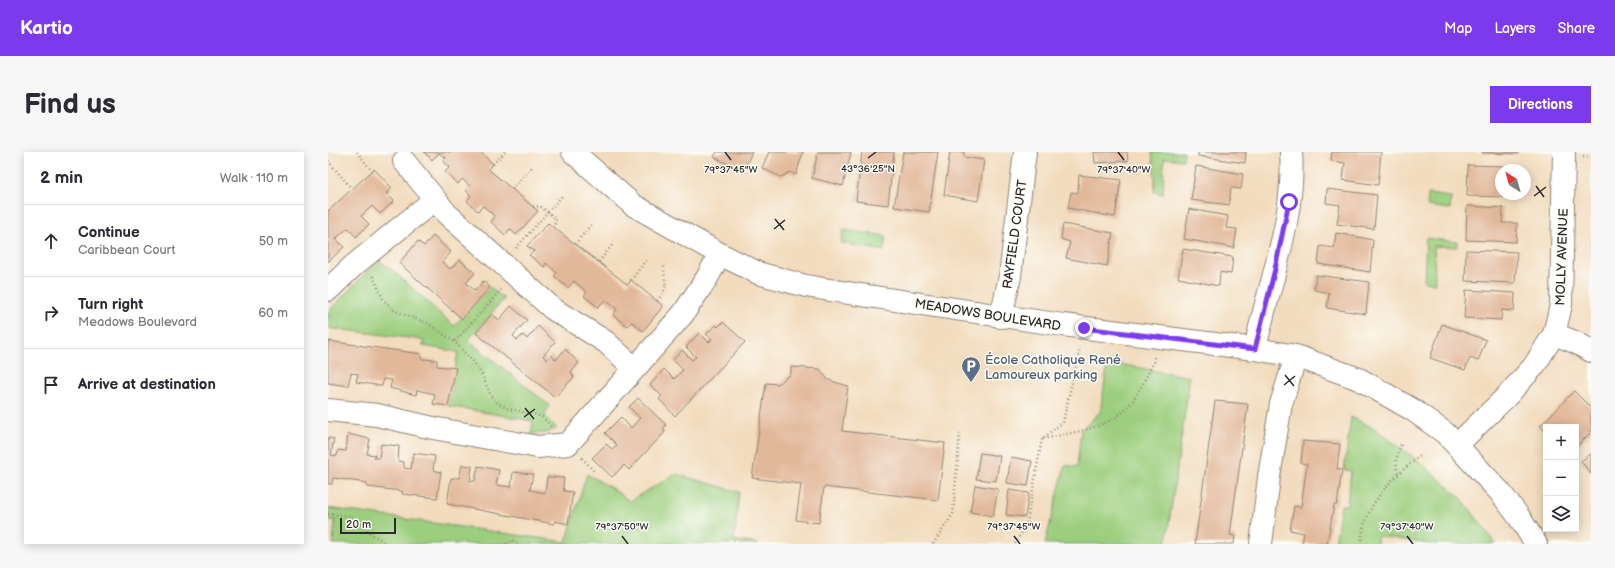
<!DOCTYPE html>
<html lang="en">
<head>
<meta charset="utf-8">
<style>
  body { margin:0; font-family:"Balsamiq Sans",sans-serif; background:#f7f7f7; color:#2b2b33 }
  .controls { position:absolute; right:12px; bottom:12px; display:grid; overflow:hidden; border-radius:0px; box-shadow:0 2px 10px #0003 }
  .controls button { width:36px; height:36px; display:grid; place-items:center; padding:0; border:0; border-bottom:1px solid #e1e1e2; background:#fff; color:#2b2b33; font:20px sans-serif }
  .compass { position:absolute; left:1167px; top:12px; width:36px; height:36px; border-radius:50%; background:#fff; box-shadow:0 2px 10px #0003; rotate:323deg }
  .scale { position:absolute; left:12px; bottom:10px; width:56px; box-sizing:border-box; padding-left:4px; border:2px solid #2b2b2b; border-top:0; font-size:11px; line-height:14px; white-space:nowrap; color:#2b2b2b; -webkit-text-stroke:3px #fdfcf7; paint-order:stroke }
  .stop { position:absolute; width:12px; height:12px; margin:-9px; border:3px solid #7c3aed; border-radius:50%; background:#fff }
  .stop.end { background:#7c3aed; border-color:#fff; box-shadow:0 1px 4px #0008 }
  .list { margin:0; padding:0; list-style:none }
  h2 { display:flex; justify-content:space-between; align-items:center; height:52px; margin:0; padding:0 16px; font-size:17px }
  h2 small { font-size:13px; font-weight:400; color:#7c7c81 }
  .list li { display:grid; grid-template-columns:26px 1fr auto; gap:12px; align-items:center; box-sizing:border-box; height:72px; padding:0 16px; border-top:1px solid #e1e1e2 }
  .list b { display:block; font-size:15px; white-space:nowrap }
  .list p { margin:0; font-size:13px; white-space:nowrap; color:#7c7c81 }
  .list em { font-size:13px; font-style:normal; color:#7c7c81 }
  .icon { flex:none; width:22px; height:22px; fill:none; stroke:currentColor; stroke-width:2; stroke-linecap:round; stroke-linejoin:round }
  .map { position:relative; flex:none; width:1263px; height:392px; overflow:hidden; border-radius:0px }
  header { display:flex; align-items:center; gap:24px; box-sizing:border-box; height:56px; padding:0 20px; background:#7c3aed; color:#fff }
  header strong { font-size:19px }
  nav { display:flex; gap:22px; margin-inline-start:auto; font-size:14px }
  .intro { display:flex; align-items:center; justify-content:space-between; box-sizing:border-box; height:96px; padding:0 24px }
  h1 { margin:0; font-size:28px }
  .button { padding:10px 18px; border-radius:0px; background:#7c3aed; color:#fff; font-size:14px; font-weight:700 }
  main { display:flex; gap:24px; padding:0 24px }
  aside { flex:1; background:#fff; border-radius:0px; box-shadow:0 2px 10px #0003 }
  .map>svg:first-child { display:block }
  .green { fill:#9bce7d; stroke:#637c54 }
  .building { fill:#e2b89a }
  .lines { fill:none; stroke-linecap:round; stroke-linejoin:round }
  .minor-casing { stroke:#8e8474; stroke-width:24 }
  .path { stroke:#8e8474; stroke-width:2.5; stroke-dasharray:1 3; stroke-linecap:butt }
  .minor { stroke:#fff; stroke-width:22 }
  .route { stroke:#7c3aed; stroke-width:5 }
  .ticks { fill:none; stroke:#2b2b2b; stroke-width:1.5 }
  .labels { text-anchor:middle; stroke-width:3; stroke-linejoin:round; paint-order:stroke }
  .street-label { font-size:13px; fill:#2b2b2b; stroke:#fdfcf7 }
  .service-label { font-size:13px; fill:#4e5e75; stroke:#fdfcf7; text-anchor:start }
  .ticks-label { font-size:10px; text-anchor:middle; fill:#2b2b2b; stroke:#fdfcf7; stroke-width:3; stroke-linejoin:round; paint-order:stroke }
</style>
</head>
<body>
<header>
<strong>Kartio</strong>
<nav><a>Map</a><a>Layers</a><a>Share</a></nav>
</header>
<div class="intro"><h1>Find us</h1><a class="button">Directions</a></div>
<main>
<aside>
<h2>2 min<small>Walk · 110 m</small></h2>
<ul class="list">
<li><svg class="icon" aria-label="ahead" viewBox="0 0 24 24"><path d="M12 20V5M6 11l6-6 6 6"/></svg><div><b>Continue</b><p>Caribbean Court</p></div><em>50 m</em></li>
<li><svg class="icon" aria-label="right" viewBox="0 0 24 24"><path d="M7 20v-9h11M14 6l5 5-5 5"/></svg><div><b>Turn right</b><p>Meadows Boulevard</p></div><em>60 m</em></li>
<li><svg class="icon" aria-label="arrive" viewBox="0 0 24 24"><path d="M6 21V4h12l-3 4 3 4H6"/></svg><div><b>Arrive at destination</b></div></li>
</ul>
</aside>
<div class="map">
<svg width="1263" height="392" viewBox="0 0 1263 392">
  <rect width="100%" height="100%" fill="#fdfcf7"/>
  <filter id="ink" filterUnits="userSpaceOnUse"><feTurbulence type="fractalNoise" baseFrequency=".025" numOctaves="2"/><feDisplacementMap in="SourceGraphic" scale="8" xChannelSelector="R" yChannelSelector="G"/><feConvolveMatrix kernelMatrix="1 2 1 2 8 2 1 2 1" color-interpolation-filters="sRGB"/></filter>
  <filter id="wash" filterUnits="userSpaceOnUse"><feTurbulence type="fractalNoise" baseFrequency=".012" numOctaves="4" result="noise"/><feDisplacementMap in="SourceGraphic" scale="16" xChannelSelector="R" yChannelSelector="G"/><feGaussianBlur stdDeviation="0.9" result="paint"/><feColorMatrix in="noise" values="0 0 0 0 0 0 0 0 0 0 0 0 0 0 0 0 0 1.4 0 .05"/><feComposite in="paint" operator="in"/></filter>
  <g filter="url(#wash)">
    <rect width="100%" height="100%" fill="#f2dcbd"/>
    <path class="green" d="M824 0H856L855 8 836 6 835 42 826 40 827 31Z
      M1100 42 1123 45 1122 57 1099 54Z
      M515 78 558 84 556 99 513 91Z
      M1098 86 1129 90V95L1106 94 1107 131 1096 130Z
      M50 108 64 118 126 174 162 135 176 147 140 188 221 253 217 264 229 276 219 281 203 282 205 269 120 254 130 200 95 194 96 188 0 176V160Z
      M780 210 862 225 838 392H717L737 313 749 315 753 278 772 260Z
      M1023 265 1046 276 1092 310 1134 347 1168 392H1101L1050 384 1049 392H1007L1013 353H1019L1023 319 1016 318Z
      M259 322 285 337 301 349 348 322 411 340 406 388 431 392H5L7 368H0V356L238 390Z"/>
    <g id="blocks">
      <path class="building" d="M96 0H152L165 12 160 17 210 59 188 83 182 77 177 83 163 70 167 65 162 60 155 54 150 59 139 49 143 44 138 38 142 34 134 27 130 32 117 20 122 15 115 9 118 6 111 1 104 8Z
        M389 0H424L415 19 386 5Z
        M441 0H475L468 23 462 20 453 25 434 16Z
        M490 0H523L515 34 484 26Z
        M534 0H566L560 53 528 49Z
        M575 0H610L601 60 566 55Z
        M622 0H636V5L656 8 650 49 616 43Z
        M766 0H799L800 9 767 11Z
        M870 0H918L917 11 870 4Z
        M1004 0H1053L1050 33 1015 28 1017 11 1003 9Z
        M1154 0H1190V2L1154 1Z
        M1140 13 1176 14V18H1173V42H1175V45L1139 44Z
        M868 14 915 22 913 37 903 36 901 53 863 48Z
        M46 17 64 36 58 41 66 49 52 62 44 54 33 64 41 72 28 85 20 76 14 81 8 87 16 95 0 110V59Z
        M751 23 793 28 787 65 740 56 743 40 750 41Z
        M999 37 1049 43 1046 77 1009 72 1012 53 998 51Z
        M1139 54 1175 56 1174 71H1189L1188 90 1138 88Z
        M861 57 900 64 898 76 909 77 906 96 856 87Z
        M220 71 300 133 303 128 335 154 315 179 304 170 299 174 285 163 289 157 277 148 270 155 256 144 259 140 246 129 240 136 226 124 229 121 218 111 216 115 201 103 206 99 199 94Z
        M735 72 785 81 779 114 738 106 742 90 733 87Z
        M1008 81 1045 88 1042 120 990 112 992 94 1006 96Z
        M105 84 123 100 114 110 122 117 132 108 147 121 138 131 147 139 155 129 162 135 134 167 71 111 90 89 96 94Z
        M855 97 905 105 903 122 892 120 891 134 850 126Z
        M1138 98 1189 100 1187 131 1137 129Z
        M988 123 1041 130 1038 162 999 156 1001 141 986 138Z
        M1138 138 1187 141 1186 159 1174 158 1173 168 1136 166Z
        M183 154 199 168 185 184 189 188 195 183 199 187 210 174 227 190 215 204 219 208 223 203 228 208 237 197 251 211 243 220 246 225 227 245 148 181 164 162 171 168Z
        M395 170 417 190 347 264 331 247 334 244 322 233 336 217 346 227 355 218 345 208 354 198 364 208 368 205 358 195 371 181 381 190 384 187 378 182 388 173 390 175Z
        M1114 172 1158 188 1150 209 1142 206 1137 218 1102 206Z
        M0 189 93 202V207L109 208V214L128 216 120 254 105 252 107 242 89 238 88 243 62 236 64 228 55 227 54 234 28 230 30 222 23 221 20 234 0 231Z
        M463 215 492 217 500 228 520 234 514 279 617 291 610 348 496 335 491 371 468 368 473 332 424 326 438 231 450 232 463 222Z
        M1246 239 1263 256V280L1248 295V275H1218V280L1212 274Z
        M310 246 338 273 335 277 337 280 301 318 296 313 284 325 264 306 278 292 284 297 289 293 277 281 293 265 303 276 312 266 301 255Z
        M887 249 920 252 902 383 907 384 906 392H867Z
        M20 282 42 287 39 302 47 303 46 306H51L53 292 71 294 70 309 76 310V316L83 317 85 301 107 304 105 318 113 320 109 346 74 342V339L39 335V331L5 326 4 332H0V286L6 287 3 303 9 304 10 298 18 299Z
        M975 289 1012 292 1009 317 1014 318 1009 353H1006L999 392H974L976 381 962 378 966 354 973 355 979 312 973 311Z
        M652 301 672 304 668 329 648 327Z
        M1263 302V322L1253 309Z
        M683 305 704 309 700 334 679 331Z
        M134 313 144 314 142 329H147L150 314 171 318 168 333 183 335 185 320 205 322 202 338 217 341 219 325 236 326 235 334 236 339 245 340 240 372 227 369 226 372 119 352 123 326H131Z
        M647 333 670 337 665 364 642 360Z
        M681 338 701 341 697 365 678 363Z"/>
    </g>
  </g>
  <g filter="url(#ink)">
    <use href="#blocks" fill-opacity="0" stroke="#8e8474" stroke-width="1"/>
    <g class="lines">
      <g class="minor-casing">
        <path id="minor" d="M245 0 305 53 392 102 430 121 478 134 520 141 735 173 927 197 968 204 1031 227 1085 258 1117 281 1172 340 1191 365 1208 392
          M76 9 119 62 225 157 278 190 306 216
          M0 138 25 114 106 48
          M673 165 682 124 697 0
          M1226 182 1247 190 1263 199
          M927 197C940 134 968 66 963 0
          M0 258 49 263 105 276 210 295 240 292 355 162 379 126 392 102
          M1129 293 1178 245 1206 214 1226 182 1233 153 1236 0
          M933 392 941 325 953 252 968 204"/>
      </g>
      <path class="path" d="M29 0 44 19
        M1255 5H1263
        M0 9 24 37
        M165 12 177 0
        M184 37 205 14
        M205 55 212 54 227 66 228 69 225 74
        M0 58V59
        M247 92 265 71
        M188 96 234 44
        M271 110 288 88
        M45 124 55 147 67 159 99 171 127 190 147 212 154 223 163 244 171 252 181 257 206 262 214 265 223 274
        M303 128 320 106
        M329 149C342 134 336 132 336 114
        M127 189 173 138
        M715 287C740 281 777 277 796 259 809 247 817 226 826 210V205
        M254 306 266 319
        M1070 321C1066 310 1070 300 1074 290
        M0 362 24 364 45 383 59 392
        M178 392 184 388 192 392
        M404 392 406 388
        M605 392 625 362 632 280
        M687 392 699 370 714 287 735 270 752 196
        M1033 392C1034 384 1035 375 1038 368 1048 341 1070 321 1092 304"/>
      <use href="#minor" class="minor"/>
    </g>
  </g>
  <g class="lines" filter="url(#ink)">
    <path class="route" d="M756 176 927 197 947 117 961 50"/>
  </g>
  <path class="ticks" d="M397 0 403 8M790 0 796 8M540 6 548 0M1208 34 1216 45M1206 44 1218 35M447 67 456 78M446 77 457 68M957 223 966 234M956 233 967 224M197 256 206 267M196 265 207 257M294 384 300 392M686 384 692 392M1079 384 1085 392"/>
  <defs>
    <g id="parking-pin" transform="scale(1)"><path d="M0 17L-7.5 6A9.5 9.5 0 1 1 7.5 6Z" fill="#5c6f8a" stroke="#fdfcf7"/><path d="M-3.5-5.5H1a3.5 3.5 0 0 1 0 7H-1V5.5H-3.5ZM-1-3.4V-.6H.8a1.4 1.4 0 0 0 0-2.8Z" fill="#fff"/></g>
  </defs>
  <g fill-rule="evenodd">
    <use href="#parking-pin" x="643" y="214"/>
  </g>
  <g class="labels">
    <g class="street-label">
      <text transform="translate(686 82) rotate(-82)" y="5">RAYFIELD COURT</text>
      <text transform="translate(1233 105) rotate(-88)" y="5">MOLLY AVENUE</text>
      <text transform="translate(660 162) rotate(9)" y="5">MEADOWS BOULEVARD</text>
    </g>
    <g class="service-label">
      <text x="657" y="212">École Catholique René<tspan x="657" dy="15">Lamoureux parking</tspan></text>
    </g>
  </g>
  <g class="ticks-label">
    <text x="540" y="20">43°36'25"N</text>
    <text x="403" y="21">79°37'45"W</text>
    <text x="796" y="21">79°37'40"W</text>
    <text x="294" y="378">79°37'50"W</text>
    <text x="686" y="378">79°37'45"W</text>
    <text x="1079" y="378">79°37'40"W</text>
  </g>
</svg>
<div class="controls">
<button>+</button>
<button>−</button>
<button><svg class="icon" aria-label="layers" viewBox="0 0 24 24"><path d="M12 4l9 5-9 5-9-5zM3 14l9 5 9-5"/></svg></button>
</div>
<svg class="compass" viewBox="-18 -18 36 36"><path d="M0-13l5 13h-10z" fill="#e53935"/><path d="M0 13l5-13h-10z" fill="#7c7c81"/></svg>
<div class="scale">20 m</div>
<div class="stop" style="left:961px;top:50px"></div>
<div class="stop end" style="left:756px;top:176px"></div>
</div>
</main>
</body>
</html>
